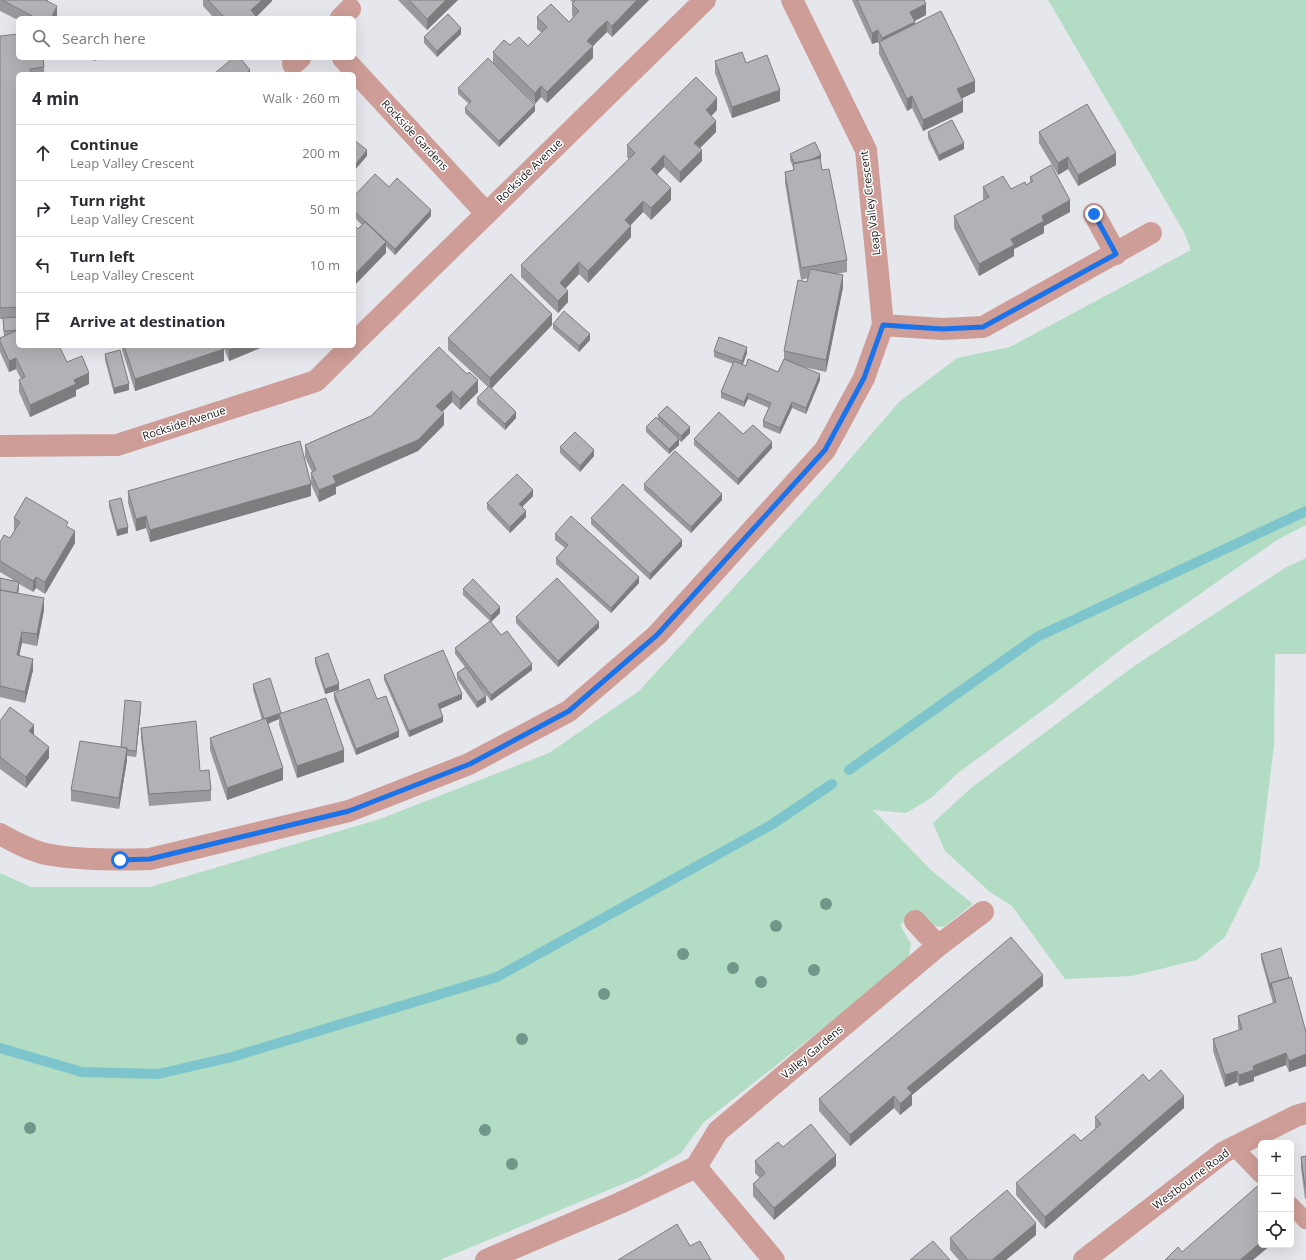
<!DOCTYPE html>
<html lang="en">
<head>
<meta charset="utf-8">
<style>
  body { margin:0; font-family:"Open Sans",sans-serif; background:#f2f2f3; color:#2b2b33 }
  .controls { position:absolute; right:12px; bottom:12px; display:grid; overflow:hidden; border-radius:6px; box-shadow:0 4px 16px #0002 }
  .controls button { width:36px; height:36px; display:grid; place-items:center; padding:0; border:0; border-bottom:1px solid #e1e1e2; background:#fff; color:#2b2b33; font:20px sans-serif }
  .stop { position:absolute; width:12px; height:12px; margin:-9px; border:3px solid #1a73e8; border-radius:50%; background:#fff }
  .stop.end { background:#1a73e8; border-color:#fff; box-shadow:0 1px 4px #0008 }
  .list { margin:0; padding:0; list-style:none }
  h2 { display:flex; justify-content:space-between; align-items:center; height:52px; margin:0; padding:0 16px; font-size:17px }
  h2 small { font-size:13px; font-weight:400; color:#7c7c81 }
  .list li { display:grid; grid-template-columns:26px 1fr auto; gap:12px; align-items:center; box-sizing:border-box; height:56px; padding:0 16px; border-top:1px solid #e1e1e2 }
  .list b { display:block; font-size:15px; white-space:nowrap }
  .list p { margin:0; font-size:13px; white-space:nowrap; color:#7c7c81 }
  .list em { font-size:13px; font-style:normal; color:#7c7c81 }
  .icon { flex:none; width:22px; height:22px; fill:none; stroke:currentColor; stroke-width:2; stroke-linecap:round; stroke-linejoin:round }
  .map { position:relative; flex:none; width:1306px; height:1260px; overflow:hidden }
  .search { position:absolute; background:#fff; box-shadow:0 4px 16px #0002; left:16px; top:16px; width:340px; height:44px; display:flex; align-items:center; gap:10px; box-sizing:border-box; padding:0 14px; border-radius:6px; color:#7c7c81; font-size:15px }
  .panel { position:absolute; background:#fff; box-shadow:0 4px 16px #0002; left:16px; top:72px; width:340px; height:276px; border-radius:6px }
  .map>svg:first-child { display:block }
  .green { fill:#b3dcc5 }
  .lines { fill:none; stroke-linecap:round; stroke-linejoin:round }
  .stream { stroke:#7ec4cd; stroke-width:10 }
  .service { stroke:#ce9d97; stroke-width:17 }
  .minor { stroke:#ce9d97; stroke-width:22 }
  .tree { fill:#71978a }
  .wall { fill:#98999d }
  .shaded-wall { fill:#7c7d7f }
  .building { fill:#b1b2b6; stroke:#7c7d7f }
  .route { stroke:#1a73e8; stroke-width:5 }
  .labels { text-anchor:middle; stroke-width:3; stroke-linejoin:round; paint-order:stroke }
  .street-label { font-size:11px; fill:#202022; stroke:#fff }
</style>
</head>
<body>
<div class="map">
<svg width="1306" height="1260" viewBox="0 0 1306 1260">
  <rect width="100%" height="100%" fill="#e6e7ec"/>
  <path class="green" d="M1048 0H1306V525L1277 540 1124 647 1054 702 958 773 931 798 906 813 873 810 932 871 973 904 944 927 934 926 916 912 900 925 911 944 908 961 703 1123 681 1153 642 1176 440 1260H0V873L31 887H150L380 819 549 753 639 691 825 488 899 402 957 358 1010 347 1191 250 1184 232Z
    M1306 558V654H1275L1274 745 1259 868 1225 937 1197 960 1132 976 1065 979 1012 906 990 892 945 851 933 823 971 788 1134 666 1285 568Z"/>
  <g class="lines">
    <path class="stream" d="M849 770 1037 637 1306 511
      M0 1048 82 1072 158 1074 232 1057 497 977 771 825 832 784"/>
    <path class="service" d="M1234 1147 1261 1175
      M1291 1205 1306 1221"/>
    <path class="minor" d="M792 0 866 150 883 325 942 329 983 327 1151 233
      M341 18 350 9
      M343 58 486 213
      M293 64 300 58
      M1094 214 1116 254
      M354 343 705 0
      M0 446 117 445 316 381 351 346
      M0 834C16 843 33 852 51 855 81 860 120 860 150 859L349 811 469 764 569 711 657 635 825 450 864 378 883 325
      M915 921 938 946
      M696 1167 774 1260
      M486 1260 620 1203 696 1167 718 1131 938 946 983 912
      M1084 1260 1224 1152 1296 1116 1306 1113"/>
  </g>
  <g class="tree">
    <circle cx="826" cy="904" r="6"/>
    <circle cx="776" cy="926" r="6"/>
    <circle cx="683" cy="954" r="6"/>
    <circle cx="733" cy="968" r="6"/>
    <circle cx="814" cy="970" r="6"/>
    <circle cx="761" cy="982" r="6"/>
    <circle cx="604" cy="994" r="6"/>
    <circle cx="522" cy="1039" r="6"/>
    <circle cx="30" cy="1128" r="6"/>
    <circle cx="485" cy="1130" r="6"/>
    <circle cx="512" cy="1164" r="6"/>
  </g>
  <path class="wall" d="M0 0H48V1L57 18H18V20L0 11Z
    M203 0H272V1L256 17 257 18H214L203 6Z
    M398 0H458L427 30Z
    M570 0H649L612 37 607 32 597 41 593 46V58L547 103 541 97 535 104 493 63V52L510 45 528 46 542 33 537 29V17L569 22 573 17 572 15V4L573 3Z
    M852 0H924L926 15 915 21V24L975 92 962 98 963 112 923 131 912 108 907 111 879 54V44L878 42 872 44Z
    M461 34 437 57 424 43V37Z
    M0 36 18 58 44 67V74H18V346L67 362 89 384 76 390V396L30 417 19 392V380L21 379 16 369 9 372 0 352V338L4 337 3 319H0Z
    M85 58H97L96 61Z
    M715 61 746 63 780 101 732 118 715 73Z
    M458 88 535 111 499 147 465 113V108L469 104 458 94Z
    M717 110 711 116 716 132 700 148 702 161 680 183 664 167 657 175 671 200 651 220 643 212 631 225V237L588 283 579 274 566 288 568 302 558 313 521 277V265L629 159 627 157V145Z
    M928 132 964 149 939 161 928 138Z
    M1039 132 1116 165 1078 186 1068 169 1058 175 1039 143Z
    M790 154 821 161H820L822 170 847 260V272L836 274 843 287 826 372 803 367 820 380 806 414 792 408 780 434 763 427V421L769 408 748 399 744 407 721 398V392L733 364 714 357V351L747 353 742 365 746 366 778 372 784 359V351L808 278 801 280 785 183V172L793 171V167L790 160Z
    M1030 177 1070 212 1044 226V233L1014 249V256L979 276 954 228V216L984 200 983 199V187L1011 189 1026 185 1030 183Z
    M389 187 431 216 395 255 386 246V253L358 229 362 225 354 217V196Z
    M553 324 590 340 579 352 553 329Z
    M552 325 491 389 516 418 505 430 477 404V398L488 387 448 350V338Z
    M122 346H222L224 361 135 391 122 350Z
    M223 346H265L229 361Z
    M439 347 478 392 460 410 452 402 442 412 444 425 418 451 336 487V494L319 502 311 484V496L150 542 146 528 136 531 128 503V491L311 484V473L312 472 305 457V445L371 416Z
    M105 354 129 390 114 394 105 360Z
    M658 415 690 433 681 442 679 440V445L669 454 646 432V427L658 419Z
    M743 434 772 448 738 485 694 445V439Z
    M560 447 594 456 580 472 560 453Z
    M644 484 722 500 691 533 644 490Z
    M533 496 522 507 526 517 510 533 487 509V503Z
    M109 501 128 533 117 536 109 507Z
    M14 518 68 527 75 543 45 594 36 588 33 592 19 584V588L18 593 44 610 37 646 22 643 19 655 33 670 25 703 0 697V578L15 581 0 572V542L10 538 15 530H14Z
    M591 518 682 546 650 580 591 524Z
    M555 534 639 583 611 613 556 564V558L565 548 555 540Z
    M463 589 500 613 491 622 501 635 532 670 491 701 472 676 486 702 477 708 457 679V673L465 667 455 654V648L490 621 463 595Z
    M516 617 599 628 558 667 516 623Z
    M315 658 339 690 325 694 315 663Z
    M384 675 462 699 440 709 443 722 409 737 384 680Z
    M253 684 281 713 344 762 297 778 279 725V719L268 724 283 780 227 800 210 750V738L262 720 253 690Z
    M334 693 377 699 399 737 356 755 334 699Z
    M141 707 136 757 127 756V760L119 809 71 801V790L121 747Z
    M0 721 49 758 26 788 0 769Z
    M141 728 211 790V801L149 806 141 739Z
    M1261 954 1289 978 1306 1032V1066L1289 1072 1286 1065 1254 1077V1081L1239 1086 1237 1082 1225 1087 1213 1051V1039L1239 1030 1238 1027V1016L1273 1003 1261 959Z
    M1043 986 912 1095V1105L900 1115 894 1108 850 1146 819 1111V1099Z
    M1149 1081 1184 1108 1045 1229 1016 1195V1183L1081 1141 1095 1129V1117Z
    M1306 1156V1199H1305L1301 1168V1157Z
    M755 1161 836 1166 774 1220 753 1196V1184L760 1178 755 1173Z
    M1036 1235 1006 1260H959L950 1250V1238Z"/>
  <path class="shaded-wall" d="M262 0H272V1L255 18 251 10Z
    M446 0H458L427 30V19Z
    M637 0H649L612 37V26Z
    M926 4V15L910 23V12Z
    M57 6V18H51Z
    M607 21V32L593 46V58L547 103V92L587 41Z
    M915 22V34L882 47V38Z
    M461 28V34L437 57V51Z
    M878 30V42L872 44V33Z
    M250 70V74H246Z
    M975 81V92L957 101V89Z
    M541 86V97L535 104V93Z
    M780 90V101L732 118V107Z
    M912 96V108L907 111V99Z
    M717 98V110L706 121V110Z
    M963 101V112L923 131V120Z
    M535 105V111L499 147V141Z
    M716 121V132L694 154V143Z
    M964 143V149L939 161V155Z
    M367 150V156L354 171V166Z
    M702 150V161L680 183V172Z
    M1116 153V165L1078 186V175Z
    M664 155V167L651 181V169Z
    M821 155V161L796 173V167Z
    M1068 157V169L1058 175V163Z
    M671 188V200L651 220V208Z
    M1070 200V212L1044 226V233L1014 249V256L979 276V264L1042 216Z
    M643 201V212L625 231V220Z
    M431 210V216L395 255V249Z
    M631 226V237L588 283V271Z
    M386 242V253L354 286V275Z
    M579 262V274L560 294V283Z
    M843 275V287L826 372V360Z
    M568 291V302L558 313V301Z
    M552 314V325L490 390V378Z
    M590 334V340L579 352V346Z
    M238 346H265L229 361V350Z
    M747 347V353L742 367V361Z
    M224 349V361L135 391V379Z
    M16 358V369L9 372V361Z
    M89 373V384L76 390V396L30 417V405L74 380Z
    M820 374V380L806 414V408Z
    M478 380V392L460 410V399Z
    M129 384V390L114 394V388Z
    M452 391V402L436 418V406Z
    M748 393V399L744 407V402Z
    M792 402V408L780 434V428Z
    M516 412V418L505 430V424Z
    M444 413V425L418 451 336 487V494L319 502V490L333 476Z
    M690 427V433L681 442V436Z
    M679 439V445L669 454V449Z
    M772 442V448L738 485V479Z
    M594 450V456L580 472V466Z
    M311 484V496L150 542V530Z
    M533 490V496L519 510V504Z
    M722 494V500L691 533V527Z
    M526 511V517L510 533V527Z
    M146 516V528L136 531V519Z
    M128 527V533L117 536V530Z
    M75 531V543L45 594V582Z
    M682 540V546L650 580V574Z
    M36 577V588L33 592V581Z
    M639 577V583L611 613V608Z
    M19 582V588L17 599V594Z
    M44 598V610L37 646V634Z
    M500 607V613L491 622V616Z
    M599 622V628L558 667V661Z
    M22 632V643L17 666V655Z
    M33 659V670L25 703V692Z
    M532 664V670L491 701V695Z
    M339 684V690L325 694V689Z
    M462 694V699L438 710V704Z
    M486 696V702L477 708V702Z
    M141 702V707L136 757V751Z
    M279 714V719L264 725V719Z
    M443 717V722L409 737V731Z
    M34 725V736L29 731Z
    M399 731V737L356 755V749Z
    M49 747V758L26 788V777Z
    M127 748V760L119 809V798Z
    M344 750V762L297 778V766Z
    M283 768V780L227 800V788Z
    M1043 975V986L912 1095V1105L900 1115V1104L907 1088Z
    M1286 1053V1065L1254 1077V1081L1239 1086V1075L1253 1066Z
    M1306 1054V1066L1289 1072V1061Z
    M1237 1071V1082L1225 1087V1075Z
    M894 1096V1108L850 1146V1135Z
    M1184 1096V1108L1045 1229V1217Z
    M836 1155V1166L774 1220V1208Z
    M1036 1223V1235L1006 1260H992Z
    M1261 1242V1245H1271L1253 1260H1240Z"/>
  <path class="building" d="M2 0H45L57 6 51 18H36Z
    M208 0H262L251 10 257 18H225Z
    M409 0H446L427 19Z
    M576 0H637L612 26 607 21 597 30 587 41 593 46 547 92 541 86 535 93 493 52 504 40 510 45 519 37 528 46 547 27 537 17 551 4 569 22 579 11 572 4Z
    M857 0H924L926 4 910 12 915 22 882 38 878 30 872 33Z
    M941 11 975 81 957 89 963 101 923 120 912 96 907 99 879 42Z
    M448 14 461 28 437 51 424 37Z
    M18 34V58H43L44 67 30 69 31 74H18V307L0 308V36Z
    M742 52 746 63 767 55 780 90 732 107 715 61Z
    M233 58H240L250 70 246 74H214Z
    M488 58 535 105 499 141 465 108 471 101 458 88Z
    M696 77 717 98 706 110 716 121 694 143 702 150 680 172 664 155 651 169 671 188 651 208 643 201 625 220 631 226 588 271 579 262 560 283 568 291 558 301 521 265 635 153 627 145Z
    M1087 104 1116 153 1078 175 1068 157 1058 163 1039 132Z
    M952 120 964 143 939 155 928 132Z
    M354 140 367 150 354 166Z
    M815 142 821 155 810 160 794 163 790 154Z
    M820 158 822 170 829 169 847 260 801 268 785 172 794 170 793 164Z
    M1051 165 1070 200 1042 216 1044 221 1011 239 1014 245 979 264 954 216 989 197 983 187 1003 176 1011 189 1025 182 1026 185 1033 181 1030 177Z
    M375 174 389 187 397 178 431 210 395 249 354 211V196Z
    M365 222 386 242 354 275V225L358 229Z
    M810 269 843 275 826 360 784 351 798 280 807 282Z
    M511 274 552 314 490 378 448 338Z
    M564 311 590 334 579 346 553 324Z
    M18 317V330L4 331 3 318Z
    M18 330V346H59L67 362 82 356 89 373 74 380 76 384 30 405 19 380 25 377 16 358 9 361 0 341V338Z
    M719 337 747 347 742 361 714 351Z
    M124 346H222L224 349 135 379Z
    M227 346H238L229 350Z
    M439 347 467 374 469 372 478 380 460 399 452 391 436 406 444 413 418 440 333 476 336 483 319 490 311 473 316 470 305 445 371 416Z
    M120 350 129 384 114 388 105 354Z
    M748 359 778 372 784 359 820 374 806 408 792 402 780 428 763 421 771 403 748 393 744 402 721 392 734 361 746 366Z
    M489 386 516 412 505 424 477 398Z
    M667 406 690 427 681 436 658 415Z
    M719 412 743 434 753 425 772 442 738 479 694 439Z
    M656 417 679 439 669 449 646 427Z
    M575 432 594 450 580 466 560 447Z
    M300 441 311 484 150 530 146 516 136 519 128 491Z
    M675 451 722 494 691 527 644 484Z
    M517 474 533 490 519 504 526 511 510 527 487 503Z
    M623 484 682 540 650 574 591 518Z
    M26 497 68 522 66 526 75 531 45 582 36 577 33 581 0 561V542L4 535 10 538 20 522 14 518Z
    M121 498 128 527 117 530 109 501Z
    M571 516 639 577 611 608 556 558 568 545 555 534Z
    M0 578 19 582 17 593 0 590Z
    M557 578 599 622 558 661 516 617Z
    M473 579 500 607 491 616 463 589Z
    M0 590 44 598 37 634 22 632 17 655 33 659 25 692 0 686Z
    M490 621 501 635 507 631 532 664 491 695 455 648Z
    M443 650 462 694 438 704 443 717 409 731 384 675Z
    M328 653 339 684 325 689 315 658Z
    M466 667 486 696 477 702 457 673Z
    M270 678 281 713 264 719 253 684Z
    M369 679 377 699 386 696 399 731 356 749 334 693Z
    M326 698 344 750 297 766 279 714Z
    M125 700 141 702 136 751 127 750V748L121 747Z
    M10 707 34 725 29 731 49 747 26 777 0 757V721Z
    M266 718 283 768 227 788 210 738Z
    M196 721 200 771 209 770 211 790 149 794 141 728Z
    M80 741 127 748 119 798 71 790Z
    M1011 937 1043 975 907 1088 912 1093 900 1104 894 1096 850 1135 819 1099Z
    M1281 948 1289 978 1271 983V989L1261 954Z
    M1291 977 1306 1032V1054L1289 1061 1286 1053 1253 1066 1254 1070 1239 1075 1237 1071 1225 1075 1213 1039 1242 1029 1238 1016 1276 1002 1271 983Z
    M1161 1070 1184 1096 1045 1217 1016 1183 1074 1134 1081 1141 1101 1124 1095 1117 1143 1074 1149 1081Z
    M811 1124 836 1155 774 1208 753 1184 765 1173 755 1161 778 1142 783 1147Z
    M1306 1156V1187H1305L1301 1157Z
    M1261 1183V1242L1240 1260H1165L1178 1247 1182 1252Z
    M1007 1190 1036 1223 992 1260H968L950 1238Z
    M677 1224 690 1246 700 1241 711 1260H618Z
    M933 1241 950 1260H910Z"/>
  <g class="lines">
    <path class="route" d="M120 860 150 859 349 811 470 764 569 711 657 635 825 450 864 378 883 325 942 329 983 327 1116 254 1094 214"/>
  </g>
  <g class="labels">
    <g class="street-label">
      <text transform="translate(415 135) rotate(47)" y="4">Rockside Gardens</text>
      <text transform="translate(529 171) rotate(-44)" y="4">Rockside Avenue</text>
      <text transform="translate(870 203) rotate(-97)" y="4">Leap Valley Crescent</text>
      <text transform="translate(184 423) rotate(-18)" y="4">Rockside Avenue</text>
      <text transform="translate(812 1052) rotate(-40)" y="4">Valley Gardens</text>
      <text transform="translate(1191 1179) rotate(-37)" y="4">Westbourne Road</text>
    </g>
  </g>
</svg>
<div class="controls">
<button>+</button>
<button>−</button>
<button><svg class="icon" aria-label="locate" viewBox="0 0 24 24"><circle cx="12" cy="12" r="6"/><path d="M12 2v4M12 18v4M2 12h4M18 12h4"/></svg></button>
</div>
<div class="stop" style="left:120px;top:860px"></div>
<div class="stop end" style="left:1094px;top:214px"></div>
<div class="search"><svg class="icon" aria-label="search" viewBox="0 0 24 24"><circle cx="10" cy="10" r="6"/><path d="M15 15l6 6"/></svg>Search here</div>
<section class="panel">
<h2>4 min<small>Walk · 260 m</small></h2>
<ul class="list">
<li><svg class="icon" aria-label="ahead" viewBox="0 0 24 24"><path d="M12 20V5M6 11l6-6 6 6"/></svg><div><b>Continue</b><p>Leap Valley Crescent</p></div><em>200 m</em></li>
<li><svg class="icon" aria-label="right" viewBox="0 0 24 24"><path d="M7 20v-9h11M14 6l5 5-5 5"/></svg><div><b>Turn right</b><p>Leap Valley Crescent</p></div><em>50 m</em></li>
<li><svg class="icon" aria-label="left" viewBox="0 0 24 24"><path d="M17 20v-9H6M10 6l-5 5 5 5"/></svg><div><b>Turn left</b><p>Leap Valley Crescent</p></div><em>10 m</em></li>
<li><svg class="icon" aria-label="arrive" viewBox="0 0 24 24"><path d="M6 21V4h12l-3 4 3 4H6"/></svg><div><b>Arrive at destination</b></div></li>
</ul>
</section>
</div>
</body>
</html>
